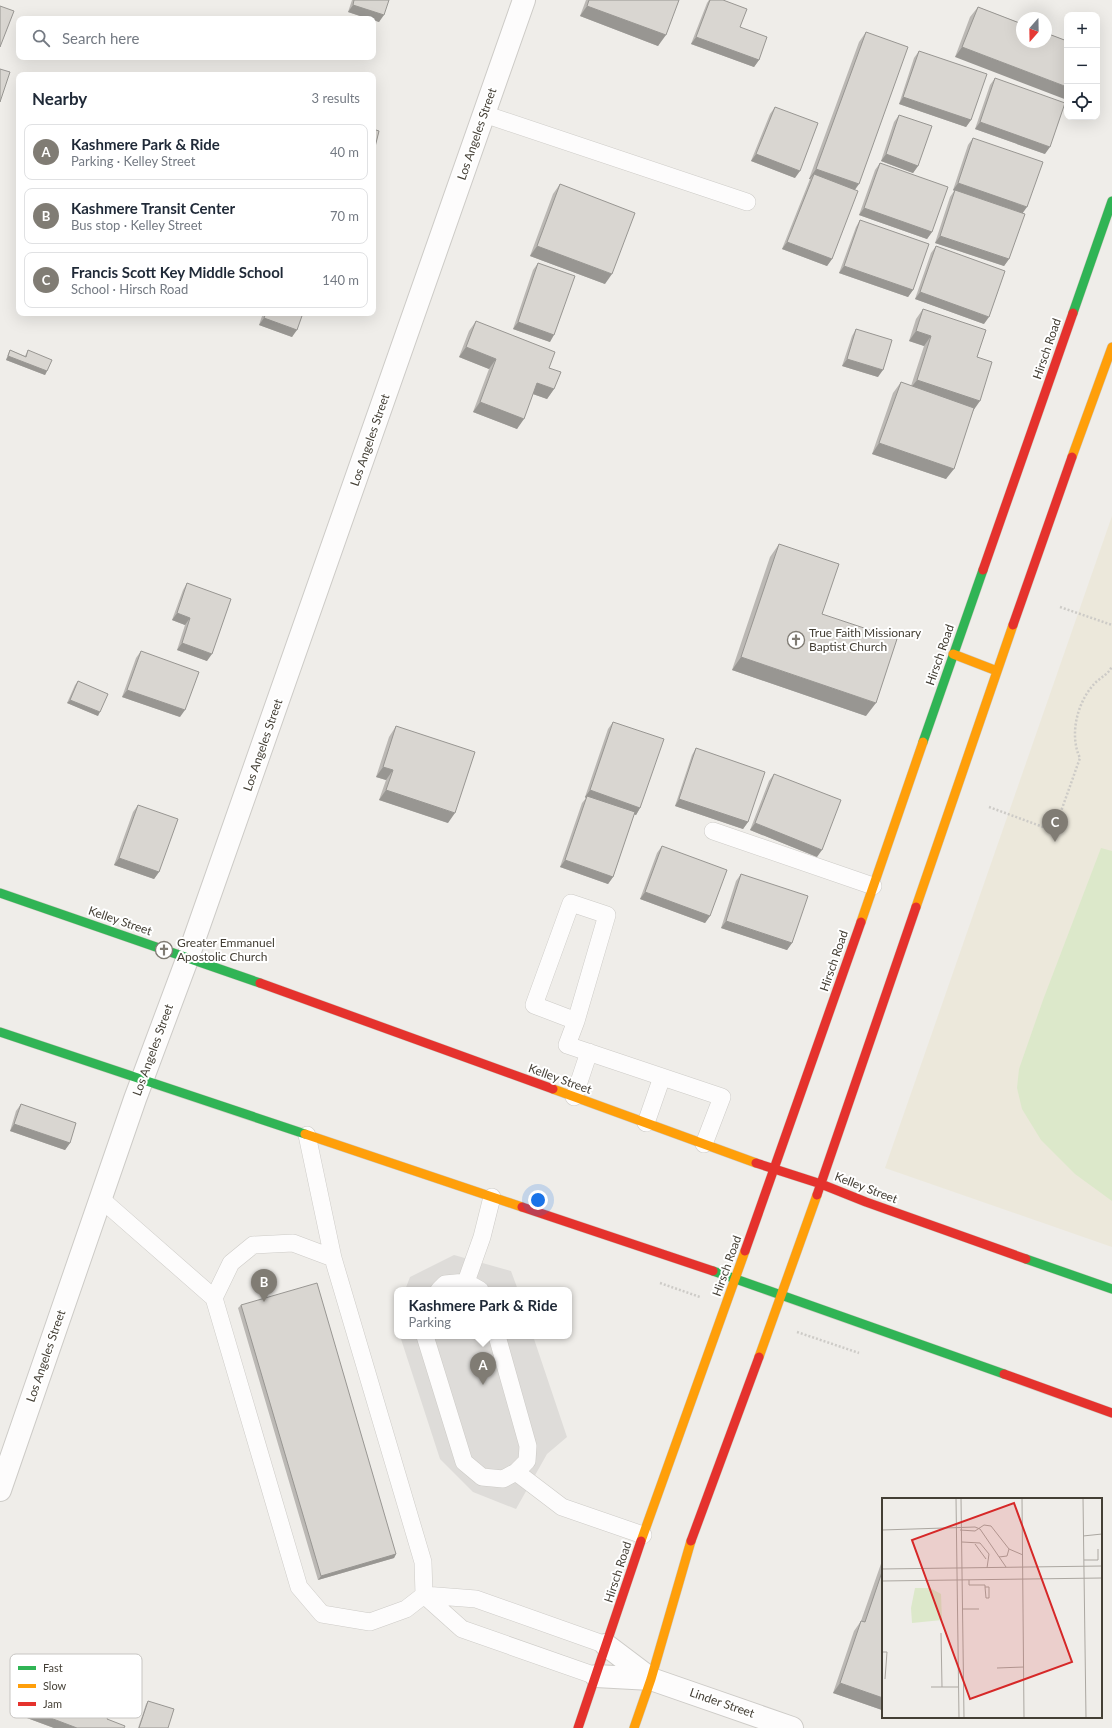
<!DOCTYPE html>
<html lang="en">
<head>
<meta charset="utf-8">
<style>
  body { margin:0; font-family:Lato,sans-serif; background:#f2f2f3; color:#1f2937 }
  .controls { position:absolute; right:12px; top:12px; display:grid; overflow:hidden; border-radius:8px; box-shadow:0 4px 16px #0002 }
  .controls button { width:36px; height:36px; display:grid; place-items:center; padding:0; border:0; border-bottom:1px solid #e0e1e3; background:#fff; color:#1f2937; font:20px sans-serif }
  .compass { position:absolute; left:1016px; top:12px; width:36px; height:36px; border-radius:50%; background:#fff; box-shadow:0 4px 16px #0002; rotate:200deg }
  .you { position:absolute; left:538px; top:1200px; width:14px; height:14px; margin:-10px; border:3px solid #fff; border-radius:50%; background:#1a73e8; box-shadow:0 0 0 6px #1a73e833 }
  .badge { display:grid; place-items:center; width:26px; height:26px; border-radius:50%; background:#807c74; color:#fff; font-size:13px; font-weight:700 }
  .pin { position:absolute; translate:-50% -33px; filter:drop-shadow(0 1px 2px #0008) }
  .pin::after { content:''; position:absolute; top:21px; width:14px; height:12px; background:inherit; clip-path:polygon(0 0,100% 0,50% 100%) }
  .popup { position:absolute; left:394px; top:1287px; width:178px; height:52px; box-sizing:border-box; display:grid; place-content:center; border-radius:8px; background:#fff; filter:drop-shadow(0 1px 3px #0005); font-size:13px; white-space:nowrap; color:#747a83 }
  .popup b { font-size:15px; color:#1f2937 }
  .popup::after { content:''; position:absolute; left:50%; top:100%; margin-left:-8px; border:8px solid transparent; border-top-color:#fff }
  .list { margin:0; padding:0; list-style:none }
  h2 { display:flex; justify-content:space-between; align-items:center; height:52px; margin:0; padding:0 16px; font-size:17px }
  h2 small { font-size:13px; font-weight:400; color:#747a83 }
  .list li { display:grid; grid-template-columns:26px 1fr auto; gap:12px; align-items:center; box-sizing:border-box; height:56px; margin:0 8px 8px; padding:0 8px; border:1px solid #e0e1e3; border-radius:8px }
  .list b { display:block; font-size:15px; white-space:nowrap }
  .list p { margin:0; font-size:13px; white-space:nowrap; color:#747a83 }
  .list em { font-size:13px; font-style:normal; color:#747a83 }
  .icon { flex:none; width:22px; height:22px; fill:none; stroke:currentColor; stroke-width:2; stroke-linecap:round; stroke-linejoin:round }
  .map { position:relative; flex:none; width:1112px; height:1728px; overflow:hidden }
  .search { position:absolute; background:#fff; box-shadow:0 4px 16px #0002; left:16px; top:16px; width:360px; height:44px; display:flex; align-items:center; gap:10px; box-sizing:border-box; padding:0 14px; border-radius:8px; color:#747a83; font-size:15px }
  .panel { position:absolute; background:#fff; box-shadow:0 4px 16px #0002; left:16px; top:72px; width:360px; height:244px; border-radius:8px }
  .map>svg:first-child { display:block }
  .education { fill:#ece8db }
  .green { fill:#dce8ca }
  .parking { fill:#dedcd9 }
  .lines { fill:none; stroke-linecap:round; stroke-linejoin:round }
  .lane-casing { stroke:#cdcbc7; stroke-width:18 }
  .street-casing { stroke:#cdcbc7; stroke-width:24 }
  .fast-casing { stroke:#cecac0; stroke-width:10 }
  .slow-casing { stroke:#cecac0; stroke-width:10 }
  .jam-casing { stroke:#cecac0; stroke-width:10 }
  .path { stroke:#cdcbc7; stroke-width:2.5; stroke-dasharray:2 2; stroke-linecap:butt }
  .lane { stroke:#fdfcfc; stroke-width:17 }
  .street { stroke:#fdfcfc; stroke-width:22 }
  .fast { stroke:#30b455; stroke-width:9 }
  .slow { stroke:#ff9f0a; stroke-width:9 }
  .jam { stroke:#e5322d; stroke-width:9 }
  .wall { fill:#bbb8b4 }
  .shaded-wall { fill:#989692 }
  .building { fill:#d9d6d1; stroke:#989692 }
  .labels { text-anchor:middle; stroke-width:4; stroke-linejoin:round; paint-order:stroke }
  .street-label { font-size:12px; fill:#443f35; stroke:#fff }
  .poi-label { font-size:12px; fill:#443f35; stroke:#fff; text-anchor:start }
  .inset-road { fill:none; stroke:#aba7a1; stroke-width:1 }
  .view { fill:#d62828; fill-opacity:0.15; stroke:#d62828; stroke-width:2 }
  .inset-edge { fill:none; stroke:#443f35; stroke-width:2 }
  .key { fill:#fff; stroke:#c7c5c2; stroke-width:1 }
  .key-label { font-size:11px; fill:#443f35 }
</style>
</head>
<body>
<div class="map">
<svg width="1112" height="1728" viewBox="0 0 1112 1728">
  <rect width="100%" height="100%" fill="#efede9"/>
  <path class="education" d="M1112 516V1247L885 1168Z"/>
  <path class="green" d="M1101 848 1112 851V1201L1075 1174 1041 1140 1022 1109 1017 1088 1019 1069 1043 1000Z"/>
  <path class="parking" d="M454 1255 511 1271 518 1290H405L410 1277Z
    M400 1336H533L567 1437 547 1454 516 1509 473 1492 440 1459Z"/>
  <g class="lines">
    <g class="lane-casing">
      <path id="lane" d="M484 114 747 202
        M713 831 873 886
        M576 1021 534 1005 571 903 607 915 576 1021 567 1045 722 1097 704 1144
        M574 1097 589 1052
        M646 1123 662 1077
        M307 1135 333 1258 423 1562 424 1595 462 1629 596 1676
        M101 1199 214 1298
        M333 1258 293 1243 253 1245 231 1263 214 1298 299 1587 322 1614 370 1622 406 1609 424 1595 476 1599 606 1645
        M466 1282 482 1237 492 1197
        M439 1290 445 1284 466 1282 480 1290
        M425 1336 464 1462 482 1477 503 1479 516 1472 527 1461 528 1446 497 1336
        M516 1472 562 1507 643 1535"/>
    </g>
    <g class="street-casing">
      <path id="street" d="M0 1490 135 1099 188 957 524 0
        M606 1645 651 1679
        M596 1676 651 1679 792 1728"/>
    </g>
    <g class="fast-casing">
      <path id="fast" d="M1073 313 1112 201
        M923 742 983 570
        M0 893 260 983
        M0 1032 305 1134
        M1026 1259 1112 1289
        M713 1271 1004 1374"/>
    </g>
    <g class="slow-casing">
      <path id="slow" d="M1072 457 1112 347
        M953 654 997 671
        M916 907 1013 625
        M861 922 923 742
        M553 1089 756 1163
        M305 1134 522 1207
        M759 1357 817 1195
        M641 1541 745 1251
        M634 1728 651 1679 691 1541"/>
    </g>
    <g class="jam-casing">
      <path id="jam" d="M983 570 1073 313
        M1013 625 1072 457
        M260 983 553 1089
        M756 1163 821 1184 866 1202 1026 1259
        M817 1195 916 907
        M522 1207 713 1271
        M745 1251 861 922
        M1004 1374 1112 1413
        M691 1541 759 1357
        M578 1728 641 1541"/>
    </g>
    <path class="path" d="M1060 607 1112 625
      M989 807 1054 831 1080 758C1069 735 1077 702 1095 683 1101 677 1109 674 1112 666
      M660 1283 700 1297
      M797 1332 859 1353"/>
    <use href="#lane" class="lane"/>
    <use href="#street" class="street"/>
    <use href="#fast" class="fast"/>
    <use href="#slow" class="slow"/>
    <use href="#jam" class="jam"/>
  </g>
  <path class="wall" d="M352 0H389L379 22 373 20V19H369L348 12Z
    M586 0H679L658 46 580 16Z
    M709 0H723L740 27 759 60 754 67 691 44 707 3Z
    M978 7 1067 41 955 57 970 17Z
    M866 32 855 190 832 259 827 266 782 249 810 179H809L859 42Z
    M919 51 971 120 966 127 899 104 914 58Z
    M995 78 1045 154 975 129 990 85Z
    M775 107 795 178 751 161 770 114Z
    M899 115 918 166 913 173 881 161 894 122Z
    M973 138 1023 213 1009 259 1004 266 935 243 950 197 954 191 953 190 968 145Z
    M880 163 932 232 927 239 859 215 875 170Z
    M560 184 605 284 530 256 553 194Z
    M860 220 913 290 908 297 839 273 856 227Z
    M936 246 984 324 915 299 931 253Z
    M538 263 550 342 513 329 533 270Z
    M923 309 977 357 974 409 946 479 872 454 893 393 901 382 911 386 924 346 909 341 916 319Z
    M263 313H303L292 337 259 325Z
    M476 321 549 368 554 389 547 399 533 394 517 429 473 412 489 369 459 357 469 331Z
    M856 329 878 377 842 366 852 336Z
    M10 350 25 356 28 350 47 371 45 375 6 360 8 354Z
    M779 544 822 614 866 716 732 670 770 557Z
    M187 583 207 661 177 650 185 625 172 620 183 590Z
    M141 651 180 717 122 697 136 658Z
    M78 681 98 716 67 703 75 685Z
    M613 722 640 808 636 815 634 814 613 877 608 884 560 867 582 803 586 798 585 797 608 729Z
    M396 726 448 823 379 800 386 780 376 777 389 737Z
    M696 748 748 822 743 829 675 806 692 755Z
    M774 774 817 857 750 830 769 781Z
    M138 805 159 872 154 879 114 865 133 812Z
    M662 846 710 916 705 923 640 899 657 853Z
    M741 874 792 943 787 950 721 928 736 881Z
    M21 1104 70 1143 65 1150 10 1131 16 1111Z
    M241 1305 396 1554 394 1558 318 1580 238 1308Z
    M883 1558V1709L882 1710 833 1693 854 1631 861 1621Z
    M45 1677 107 1719 124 1728H54L27 1718 40 1684Z
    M148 1701 168 1728H138L146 1704Z"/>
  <path class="shaded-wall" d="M353 5 384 15 379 22 373 20V19H369L348 12Z
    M587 6 666 35 658 46 580 16Z
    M696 37 759 60 754 67 691 44Z
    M962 47 1067 87V100L955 57Z
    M903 97 971 120 966 127 899 104Z
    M980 122 1050 147 1045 154 975 129Z
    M756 154 800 171 795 178 751 161Z
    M886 154 918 166 913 173 881 161Z
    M816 169 859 184 852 194 814 174 810 179H809Z
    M958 183 1027 207 1022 214 953 190Z
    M864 208 932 232 927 239 859 215Z
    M940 236 1009 259 1004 266 935 243Z
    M787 242 832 259 827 266 782 249Z
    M537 246 612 274 605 284 530 256Z
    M844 266 913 290 908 297 839 273Z
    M920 292 989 317 984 324 915 299Z
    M264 318 297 330 292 337 259 325Z
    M518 322 554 335 550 342 513 329Z
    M916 331 931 336 924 346 909 341Z
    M466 347 496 359 489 369 459 357Z
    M8 356 47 371 45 375 6 360Z
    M847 359 883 370 878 377 842 366Z
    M917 380 980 401 973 411 909 390Z
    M537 383 554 389 547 399 530 393Z
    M480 402 524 419 517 429 473 412Z
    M879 443 954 469 946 479 872 454Z
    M177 613 190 618 185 625 172 620Z
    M182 643 212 654 207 661 177 650Z
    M741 657 876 703 866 716 732 670Z
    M127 690 185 710 180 717 122 697Z
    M70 700 100 712 98 716 67 703Z
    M383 767 393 770 386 780 376 777Z
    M386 790 455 813 448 823 379 800Z
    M590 790 640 808 636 815 586 798 587 796 586 798 585 797Z
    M679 799 748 822 743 829 675 806Z
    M755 823 822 850 817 857 750 830Z
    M119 858 159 872 154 879 114 865Z
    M565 860 613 877 608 884 560 867Z
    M645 892 710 916 705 923 640 899Z
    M726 921 792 943 787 950 721 928Z
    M14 1124 70 1143 65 1150 10 1131Z
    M396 1554 394 1558 318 1580 321 1576Z
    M840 1683 883 1698V1709L882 1710 833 1693Z
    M32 1711 77 1728H54L27 1718Z"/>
  <path class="building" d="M354 0H389L384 15 353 5Z
    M589 0H679L666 35 587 6Z
    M710 0H723L747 9 740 27 767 37 759 60 696 37Z
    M0 6 14 11 0 47Z
    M978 7 1022 24V42H1046V33L1067 41V87L962 47Z
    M866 32 908 47 859 184 816 169Z
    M919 51 987 74 971 120 903 97Z
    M1097 52 1099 53 1097 58Z
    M0 69 10 72 0 102Z
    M995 78 1065 103 1050 147 980 122Z
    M775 107 818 123 800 171 756 154Z
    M899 115 932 126 918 166 886 154Z
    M373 129 379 131 373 155Z
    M973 138 1043 162 1027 207 958 183Z
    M880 163 948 187 932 232 864 208Z
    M814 174 858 191 832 259 787 242Z
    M560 184 635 213 612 274 537 246Z
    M955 190 1025 214 1009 259 940 236Z
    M860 220 929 244 913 290 844 266Z
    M936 246 1005 271 989 317 920 292Z
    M538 263 575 276 554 335 518 322Z
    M923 309 986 330 977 357 992 362 980 401 917 380 931 336 916 331Z
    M266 313H303L297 330 264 318Z
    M476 321 555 352 549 368 561 372 554 389 537 383 524 419 480 402 496 359 466 347Z
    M856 329 892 340 883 370 847 359Z
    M10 350 26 357 28 350 52 360 47 371 8 356Z
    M901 382 974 408 954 469 879 443Z
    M779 544 839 564 822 614 897 639 876 703 741 657Z
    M187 583 231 599 212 654 182 643 190 618 177 613Z
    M141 651 199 672 185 710 127 690Z
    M78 681 108 694 100 712 70 700Z
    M613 722 664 739 640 808 590 790Z
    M396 726 475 752 455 813 386 790 393 770 383 767Z
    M696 748 765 772 748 822 679 799Z
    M774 774 841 800 822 850 755 823Z
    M587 796 635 812 613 877 565 860Z
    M138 805 178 819 159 872 119 858Z
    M662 846 727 870 710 916 645 892Z
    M741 874 808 896 792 943 726 921Z
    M21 1104 76 1123 70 1143 14 1124Z
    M317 1283 396 1554 321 1576 241 1305Z
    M883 1569V1698L840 1683 861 1621 865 1622Z
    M45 1677 114 1703 107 1719 125 1726 124 1728H77L32 1711Z
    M148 1701 174 1709 168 1728H139Z"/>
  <defs>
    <g id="church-ring" transform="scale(0.9)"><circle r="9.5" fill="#fff" stroke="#807c74" stroke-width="1.5"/><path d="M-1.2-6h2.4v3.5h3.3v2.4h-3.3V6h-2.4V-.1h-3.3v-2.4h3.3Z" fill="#807c74"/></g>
  </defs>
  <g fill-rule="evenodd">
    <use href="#church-ring" x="796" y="640"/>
    <use href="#church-ring" x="164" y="950"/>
  </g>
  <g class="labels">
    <g class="street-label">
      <text transform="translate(477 134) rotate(-71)" y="4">Los Angeles Street</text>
      <text transform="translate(1047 349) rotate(-71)" y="4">Hirsch Road</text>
      <text transform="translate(370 440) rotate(-71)" y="4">Los Angeles Street</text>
      <text transform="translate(940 655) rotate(-71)" y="4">Hirsch Road</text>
      <text transform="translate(263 745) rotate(-71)" y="4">Los Angeles Street</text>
      <text transform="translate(120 921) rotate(19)" y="4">Kelley Street</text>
      <text transform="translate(834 961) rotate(-71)" y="4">Hirsch Road</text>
      <text transform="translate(153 1050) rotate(-70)" y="4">Los Angeles Street</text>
      <text transform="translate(560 1079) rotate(20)" y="4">Kelley Street</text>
      <text transform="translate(866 1188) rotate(21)" y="4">Kelley Street</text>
      <text transform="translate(727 1266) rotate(-70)" y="4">Hirsch Road</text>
      <text transform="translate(46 1356) rotate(-71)" y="4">Los Angeles Street</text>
      <text transform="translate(618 1572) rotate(-72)" y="4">Hirsch Road</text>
      <text transform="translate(722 1703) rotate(19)" y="4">Linder Street</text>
    </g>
    <g class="poi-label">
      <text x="809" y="637">True Faith Missionary<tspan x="809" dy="14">Baptist Church</tspan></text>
      <text x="177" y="947">Greater Emmanuel<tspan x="177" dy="14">Apostolic Church</tspan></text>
    </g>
  </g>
  <g transform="translate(882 1498)">
    <rect width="220" height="220" fill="#efede9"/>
    <path d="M33 90H48L59 96 60 122 30 125 29 110Z" fill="#dce8ca"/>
    <path class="inset-road" d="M74 0 77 220M79 0 82 220M140 0 142 220M201 0 204 220M0 32 93 29 98 31 124 69M78 32 93 33 102 27 109 28 127 51 125 58 117 59M201 38 220 36M80 44 98 45 107 56 105 70M93 46 104 61M127 51 141 57M202 62H216V51M0 71 220 68M87 82V87H103V89L104 100H107V89H103M0 83 220 80M80 111H97M59 135 60 189M0 154H5L3 181M115 170 142 169M49 189H76"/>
    <path class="view" d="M132 5 190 164 88 201 30 42Z"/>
    <rect width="220" height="220" class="inset-edge"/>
  </g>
  <rect x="10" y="1654" width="132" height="64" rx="6" class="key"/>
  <rect x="18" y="1666" width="18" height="4" fill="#30b455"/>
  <rect x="18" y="1684" width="18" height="4" fill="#ff9f0a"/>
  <rect x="18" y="1702" width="18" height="4" fill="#e5322d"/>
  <g class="key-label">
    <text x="43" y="1672">Fast</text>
    <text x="43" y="1690">Slow</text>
    <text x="43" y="1708">Jam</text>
  </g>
</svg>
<div class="controls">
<button>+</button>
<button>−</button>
<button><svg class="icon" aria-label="locate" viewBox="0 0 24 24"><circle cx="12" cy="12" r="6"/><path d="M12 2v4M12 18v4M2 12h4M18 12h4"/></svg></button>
</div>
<svg class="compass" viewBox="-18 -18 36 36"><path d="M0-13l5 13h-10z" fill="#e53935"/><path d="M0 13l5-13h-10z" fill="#747a83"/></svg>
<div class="you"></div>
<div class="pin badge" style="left:483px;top:1385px">A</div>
<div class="popup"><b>Kashmere Park &amp; Ride</b>Parking</div>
<div class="pin badge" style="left:264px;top:1302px">B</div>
<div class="pin badge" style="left:1055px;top:842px">C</div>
<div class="search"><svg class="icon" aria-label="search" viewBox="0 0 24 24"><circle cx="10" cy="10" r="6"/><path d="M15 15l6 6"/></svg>Search here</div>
<section class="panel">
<h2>Nearby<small>3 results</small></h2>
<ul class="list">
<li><span class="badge">A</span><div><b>Kashmere Park &amp; Ride</b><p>Parking · Kelley Street</p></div><em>40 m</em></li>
<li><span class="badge">B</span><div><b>Kashmere Transit Center</b><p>Bus stop · Kelley Street</p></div><em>70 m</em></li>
<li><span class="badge">C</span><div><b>Francis Scott Key Middle School</b><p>School · Hirsch Road</p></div><em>140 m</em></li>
</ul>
</section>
</div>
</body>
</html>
